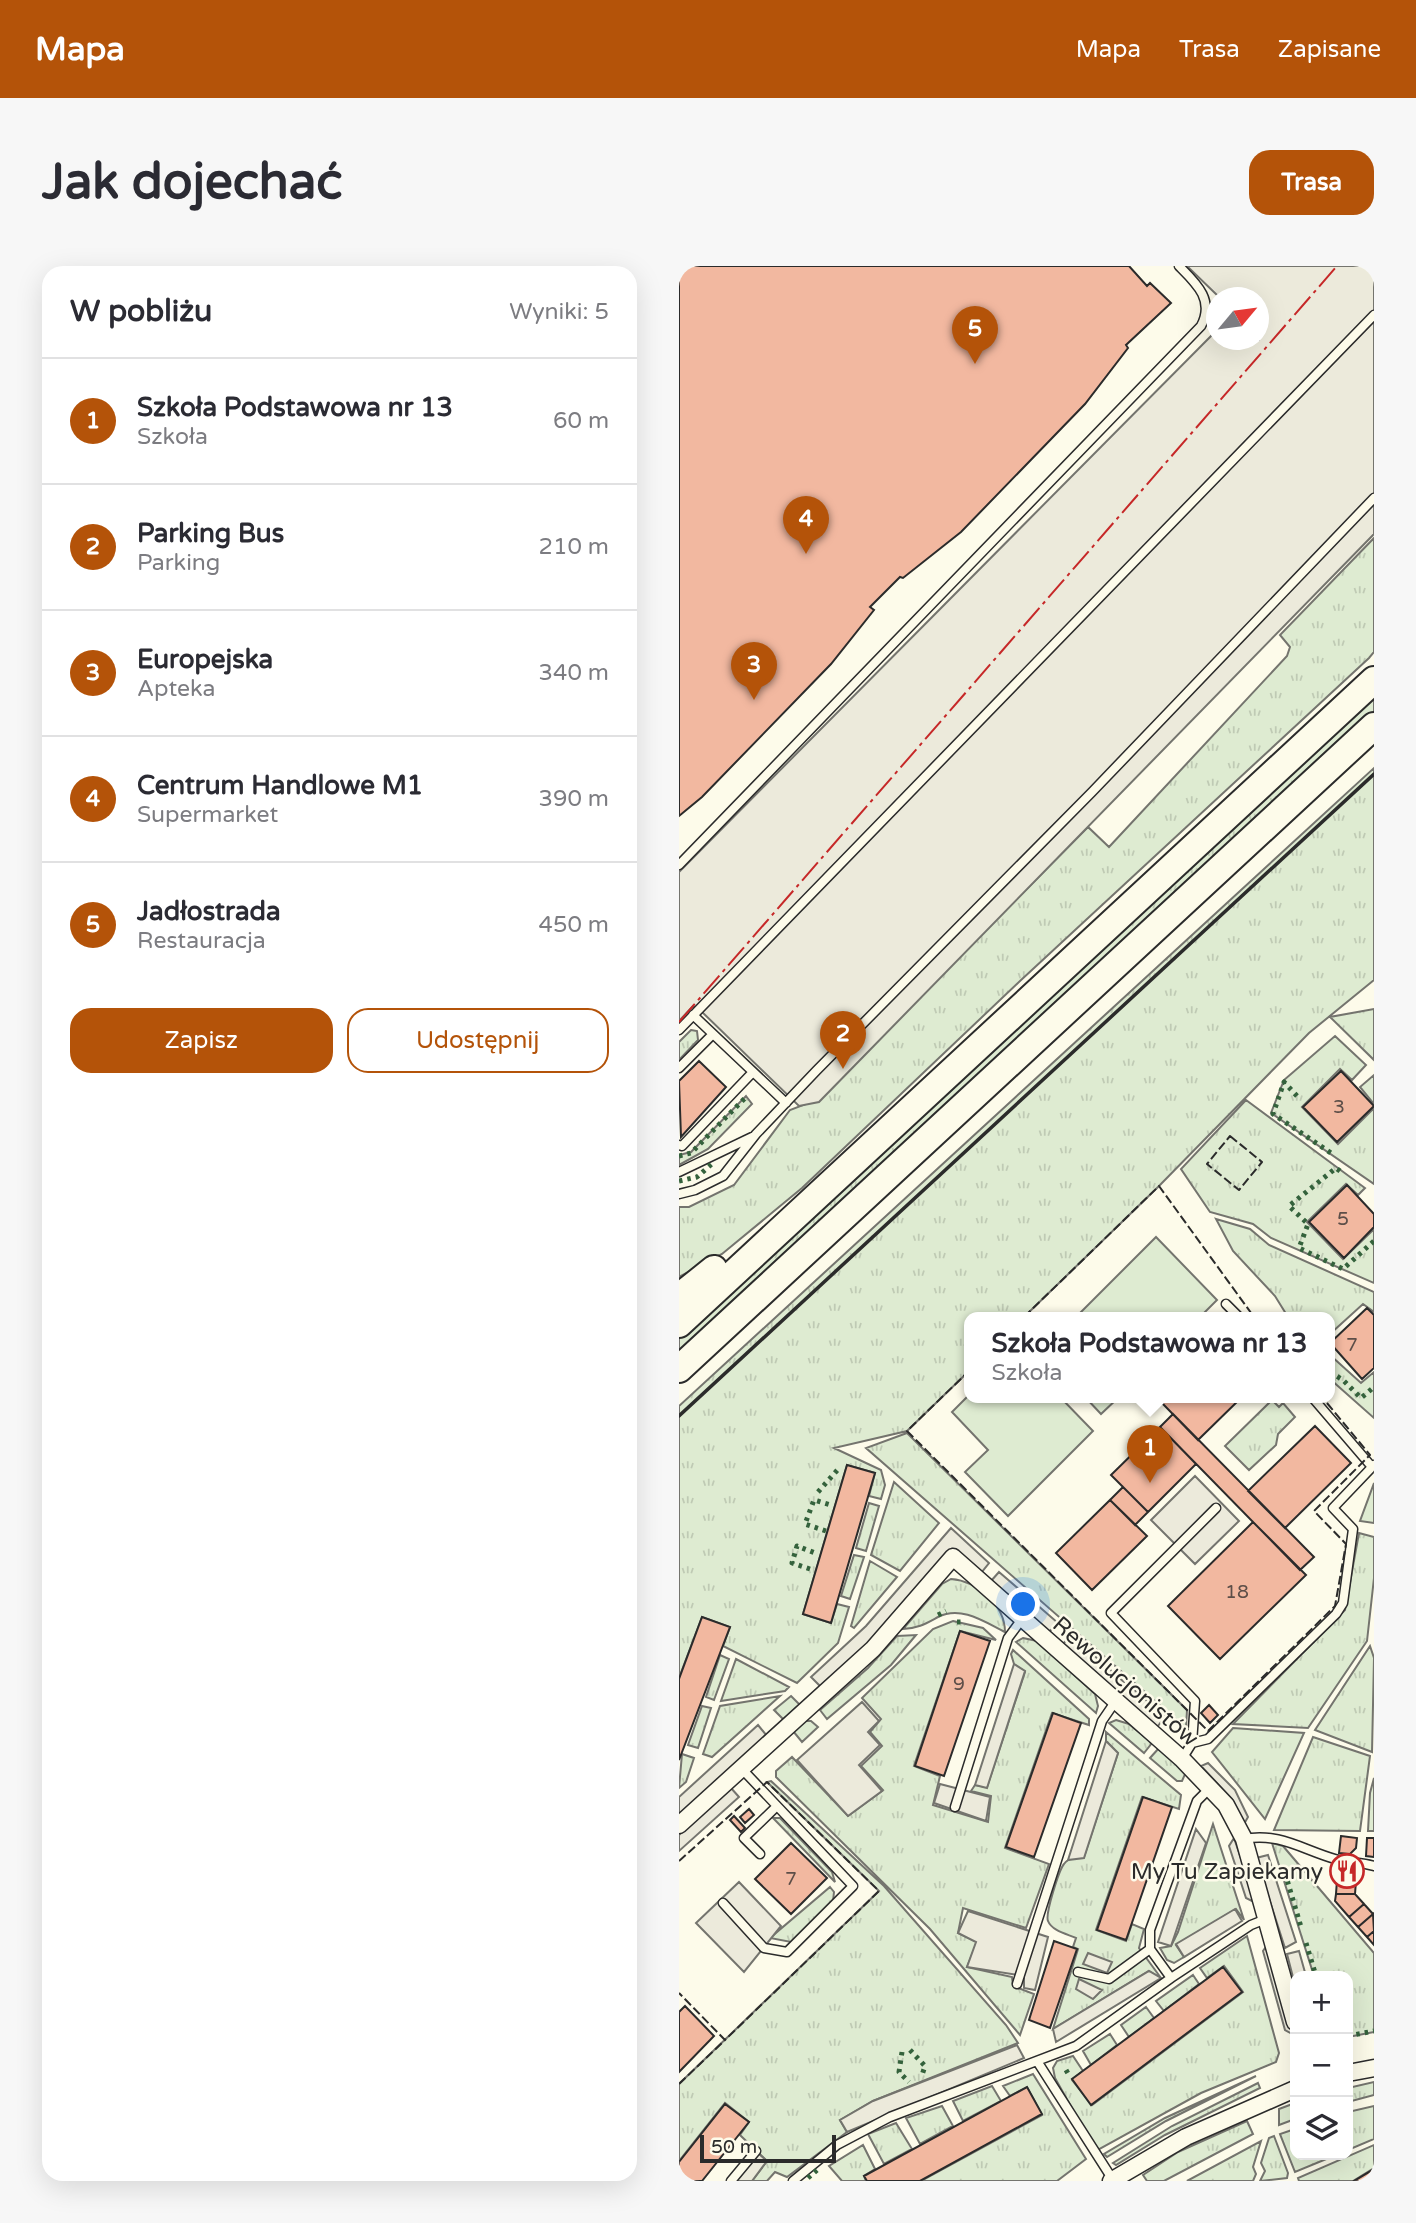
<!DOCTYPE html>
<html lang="pl">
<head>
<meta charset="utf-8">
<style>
  body { margin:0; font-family:"Varela Round",sans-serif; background:#f7f7f7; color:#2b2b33 }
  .controls { position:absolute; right:21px; bottom:21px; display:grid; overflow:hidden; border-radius:14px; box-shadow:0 7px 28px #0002 }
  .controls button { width:63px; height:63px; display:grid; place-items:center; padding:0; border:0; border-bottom:2px solid #e1e1e2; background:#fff; color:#2b2b33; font:35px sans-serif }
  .compass { position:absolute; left:527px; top:21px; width:63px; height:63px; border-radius:50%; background:#fff; box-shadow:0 7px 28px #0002; rotate:61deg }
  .scale { position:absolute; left:21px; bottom:18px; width:136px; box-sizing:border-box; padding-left:7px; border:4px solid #2b2b2b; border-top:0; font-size:19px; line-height:24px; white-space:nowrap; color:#2b2b2b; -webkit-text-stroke:5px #fdfbea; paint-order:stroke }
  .you { position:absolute; left:345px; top:1339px; width:24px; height:24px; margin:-18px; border:5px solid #fff; border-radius:50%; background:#1a73e8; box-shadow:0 0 0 10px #1a73e833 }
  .badge { display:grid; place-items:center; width:46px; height:46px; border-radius:50%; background:#b45309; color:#fff; font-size:23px; font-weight:700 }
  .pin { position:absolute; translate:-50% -58px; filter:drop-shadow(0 2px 4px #0008) }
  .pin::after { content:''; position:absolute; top:37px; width:24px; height:21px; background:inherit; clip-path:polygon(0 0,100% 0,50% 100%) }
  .popup { position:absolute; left:285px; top:1046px; width:371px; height:91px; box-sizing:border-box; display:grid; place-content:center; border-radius:14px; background:#fff; filter:drop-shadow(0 2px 5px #0005); font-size:23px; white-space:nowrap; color:#7c7c81 }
  .popup b { font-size:26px; color:#2b2b33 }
  .popup::after { content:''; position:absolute; left:50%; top:100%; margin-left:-14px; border:14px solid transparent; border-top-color:#fff }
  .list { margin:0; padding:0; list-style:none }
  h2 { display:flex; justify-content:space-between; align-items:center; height:91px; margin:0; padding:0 28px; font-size:30px }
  h2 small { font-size:23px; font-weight:400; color:#7c7c81 }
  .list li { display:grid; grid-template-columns:46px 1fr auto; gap:21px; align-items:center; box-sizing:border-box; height:126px; padding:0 28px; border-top:2px solid #e1e1e2 }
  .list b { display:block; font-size:26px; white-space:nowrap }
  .list p { margin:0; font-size:23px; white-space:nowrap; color:#7c7c81 }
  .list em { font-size:23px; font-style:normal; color:#7c7c81 }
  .actions { display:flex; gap:14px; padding:21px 28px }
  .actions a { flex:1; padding:16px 0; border:2px solid #b45309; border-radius:21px; text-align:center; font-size:24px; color:#b45309 }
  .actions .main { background:#b45309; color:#fff }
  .icon { flex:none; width:38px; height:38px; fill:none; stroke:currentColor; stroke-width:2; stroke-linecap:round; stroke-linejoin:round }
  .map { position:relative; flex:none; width:695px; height:1915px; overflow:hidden; border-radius:21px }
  header { display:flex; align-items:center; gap:42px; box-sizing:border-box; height:98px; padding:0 35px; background:#b45309; color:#fff }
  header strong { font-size:33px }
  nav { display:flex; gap:38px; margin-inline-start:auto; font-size:24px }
  .intro { display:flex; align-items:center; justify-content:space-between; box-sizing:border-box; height:168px; padding:0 42px }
  h1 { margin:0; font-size:49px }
  .button { padding:18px 32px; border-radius:21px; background:#b45309; color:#fff; font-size:24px; font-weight:700 }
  main { display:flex; gap:42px; padding:0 42px }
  aside { flex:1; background:#fff; border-radius:21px; box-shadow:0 7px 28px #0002 }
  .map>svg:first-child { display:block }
  .grass { fill:url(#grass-tufts); stroke:#74746e; stroke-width:2 }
  .pitch { fill:#deebd1; stroke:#74746e; stroke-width:2 }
  .parking { fill:#eceadb; stroke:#74746e; stroke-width:2 }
  .building { fill:#f2b8a0; stroke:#2b2b2b; stroke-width:2 }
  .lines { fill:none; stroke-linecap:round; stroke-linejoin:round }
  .lane-casing { stroke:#2b2b2b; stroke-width:11 }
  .street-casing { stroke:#2b2b2b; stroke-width:19 }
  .primary-casing { stroke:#2b2b2b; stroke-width:30 }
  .lane { stroke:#fdfbea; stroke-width:8 }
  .street { stroke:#fdfbea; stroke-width:16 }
  .primary { stroke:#fdfbea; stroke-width:26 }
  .hedge { stroke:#34623c; stroke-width:5; stroke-dasharray:3.5 5; stroke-linecap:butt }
  .fence { stroke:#2b2b2b; stroke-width:2; stroke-dasharray:9 3.5; stroke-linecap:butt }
  .wall { stroke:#2b2b2b; stroke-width:3.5 }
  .power { stroke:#c62828; stroke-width:2; stroke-dasharray:24 5 3.5 5; stroke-linecap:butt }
  .labels { text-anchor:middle; stroke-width:5; stroke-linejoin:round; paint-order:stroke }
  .number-label { font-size:19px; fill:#5d4e48 }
  .street-label { font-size:23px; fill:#2b2b2b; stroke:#fdfbea }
  .poi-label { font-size:23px; fill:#2b2b2b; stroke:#fdfbea; text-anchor:end }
</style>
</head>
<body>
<header>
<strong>Mapa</strong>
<nav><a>Mapa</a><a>Trasa</a><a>Zapisane</a></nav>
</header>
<div class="intro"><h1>Jak dojechać</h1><a class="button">Trasa</a></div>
<main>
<aside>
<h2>W pobliżu<small>Wyniki: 5</small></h2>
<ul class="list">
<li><span class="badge">1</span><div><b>Szkoła Podstawowa nr 13</b><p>Szkoła</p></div><em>60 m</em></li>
<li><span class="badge">2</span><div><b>Parking Bus</b><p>Parking</p></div><em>210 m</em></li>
<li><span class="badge">3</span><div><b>Europejska</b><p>Apteka</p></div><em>340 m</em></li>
<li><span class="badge">4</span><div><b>Centrum Handlowe M1</b><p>Supermarket</p></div><em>390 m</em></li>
<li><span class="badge">5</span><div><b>Jadłostrada</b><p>Restauracja</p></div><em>450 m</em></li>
</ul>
<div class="actions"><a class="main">Zapisz</a><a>Udostępnij</a></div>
</aside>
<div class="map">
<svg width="695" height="1915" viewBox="0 0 695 1915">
  <defs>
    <pattern id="grass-tufts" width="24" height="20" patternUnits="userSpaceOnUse" patternTransform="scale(1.75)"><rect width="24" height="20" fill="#deebd1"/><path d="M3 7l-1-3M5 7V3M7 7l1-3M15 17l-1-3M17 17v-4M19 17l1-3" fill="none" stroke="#bfcab4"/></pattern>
  </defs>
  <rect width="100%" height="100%" fill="#fdfbea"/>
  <path class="grass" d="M695 272V386L690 392 341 715 123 922 43 988 0 1011V941H10L55 919 111 844 140 833 409 561 430 581 608 390 611 381 601 369Z
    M695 429V446L0 1087V1072Z
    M695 502V714L630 767 480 920 345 1051H291V1104L228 1165 155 1182 202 1204 206 1219 202 1233 190 1230 196 1207 168 1199 124 1348 152 1357 158 1338 170 1341 159 1377 118 1417 44 1380 51 1361 23 1351 0 1412V1140Z
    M695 743V794L651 751Z
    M12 764 18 765 19 774 0 794V776Z
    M656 770 687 799 673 814 661 803 623 841 659 878 695 842V918L592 847 605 814Z
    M695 809V838L681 821Z
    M67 830 73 838 29 883 0 899V889L12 886Z
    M567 834 686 922 679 929 667 918 628 956 664 993 695 963V1017L592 972 574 958 531 946 502 903Z
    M537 953 571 963 590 979 695 1026V1046L684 1038 651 1068V1051H609L596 1030 554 985Z
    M651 1089 682 1117 695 1106V1152L651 1113Z
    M593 1134 600 1141 604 1137 616 1151 599 1168 597 1179 570 1204 546 1180Z
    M228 1167 508 1444 507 1462 187 1182Z
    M215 1216 260 1257 221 1305 192 1289Z
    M695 1217V1257L681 1255Z
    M190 1237 200 1240 187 1285 177 1282Z
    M680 1267 695 1271V1312L688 1375 629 1462 554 1458 666 1344Z
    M175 1289 185 1291 171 1333 162 1330Z
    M191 1295 218 1311 175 1362 172 1360Z
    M272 1313C298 1315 326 1339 326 1366 306 1356 282 1339 259 1351 246 1358 240 1362 224 1363L263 1318Z
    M274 1355 304 1362 317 1374 281 1365 235 1500 261 1510 254 1539 309 1556 312 1530 292 1525 296 1519 308 1521 346 1406 335 1398 332 1388 334 1384 410 1453V1459L373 1447 326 1582 370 1598 347 1662 284 1642 279 1667 298 1676 288 1701 333 1711 334 1720 355 1728 341 1769 251 1663 97 1511V1505L113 1491 169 1550 204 1524 182 1500 203 1480 191 1466 202 1453 183 1432 254 1363Z
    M237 1369 212 1399 148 1453 141 1444 189 1402 218 1370Z
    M344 1372 358 1375 416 1428 419 1440 417 1447 337 1376Z
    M691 1380 695 1392 693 1486 636 1464Z
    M41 1389 50 1393 35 1434 27 1431Z
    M57 1393 110 1421 106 1425 42 1435Z
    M101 1430 33 1491 24 1488 41 1440Z
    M112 1430 121 1439 105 1454 95 1444Z
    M23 1440 32 1442 19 1482 9 1479Z
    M437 1454 450 1458 473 1477 465 1487 430 1457Z
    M124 1455H132L139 1461 123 1476 114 1465Z
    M554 1462 625 1467 586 1553 533 1486Z
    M427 1466 502 1529 500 1543 463 1531 417 1664 447 1675 453 1658 465 1663 460 1682 482 1712 470 1705 374 1763 399 1683 394 1681 397 1672C388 1668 373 1665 369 1655 366 1648 380 1604 385 1598 390 1591 398 1591 405 1591L439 1487 427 1475Z
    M634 1471 691 1490 681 1565 595 1564Z
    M480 1482 507 1506 503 1515H498L471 1492Z
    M3 1488 15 1492 7 1516 0 1522Z
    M695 1512V1565H689L691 1527Z
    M92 1515 205 1620 327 1759 339 1777 194 1835 161 1854 168 1866 108 1911 96 1906 88 1915H73L88 1895 61 1869 70 1856 46 1837 0 1895V1818L200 1625 88 1516Z
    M94 1552H101L153 1606 156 1616Z
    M534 1558 565 1654 557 1643 497 1679 505 1691 495 1697 488 1694 481 1682 492 1680 499 1666Z
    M593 1577 604 1580 695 1687V1766L669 1771V1710H635Z
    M151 1621 155 1626 154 1635 112 1676 91 1672Z
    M568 1670 600 1787 597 1796 522 1827 417 1885 376 1812 374 1802 378 1795 394 1790 404 1805 393 1814 413 1839 564 1726 545 1700 528 1712 521 1702Z
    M514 1709 520 1718 485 1745 477 1735Z
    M467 1741 475 1752 450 1771 442 1759Z
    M431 1768 438 1779 412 1799 404 1785Z
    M354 1808 407 1893 378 1915H242L363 1849 348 1821 331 1830 324 1820Z
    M577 1810 487 1855 428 1891 425 1888 486 1852Z
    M695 1816V1829L669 1836V1822Z
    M579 1817 581 1822 486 1869 437 1899 434 1897 493 1860Z
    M313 1820 322 1835 284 1855 274 1835Z
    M616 1837V1853L600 1859V1843Z
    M263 1840 274 1860 241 1878 227 1852Z
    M695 1840V1873L669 1884V1846Z
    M568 1855 574 1868 485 1915H468L464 1909 499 1886Z
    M217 1857 233 1883 205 1898 189 1868Z
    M616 1863V1889H657L616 1906 601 1868Z
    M595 1870 609 1907 608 1912 581 1915 586 1905 582 1897 590 1872Z
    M582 1875 574 1901 577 1908 574 1915H508Z
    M184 1879 196 1903 185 1910 187 1915H163L150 1900Z
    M695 1879V1902L674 1915H620L619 1912Z"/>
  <path class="pitch" d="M477 971 538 1034 521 1051H397Z
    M291 1128V1131H381L414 1165 329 1250 286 1206 309 1184 273 1146Z
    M406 1131H440L422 1148Z"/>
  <path class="parking" d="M508 0H695V268L140 836 120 840 21 744 14 740 0 755V606L537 65 538 74H580V32L540 31Z
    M516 1210 560 1255 516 1298 472 1254Z
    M272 1262 310 1297 302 1307 273 1283 198 1370 142 1421 132 1411 187 1360Z
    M320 1306 379 1357 370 1366 312 1315Z
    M392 1369 445 1416 437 1425 384 1378Z
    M335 1398 346 1405 308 1522 296 1519Z
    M451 1420 486 1451 478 1461 441 1429Z
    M183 1436 200 1455 189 1466 201 1479 180 1499 203 1525 169 1550 118 1494Z
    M79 1459 88 1470 0 1549V1531Z
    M427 1475 439 1487 405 1592 389 1594Z
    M529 1497 556 1524 569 1551 565 1558 553 1533 522 1500Z
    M261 1518 311 1531 307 1555 255 1537Z
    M52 1522 60 1531 0 1585V1569Z
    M517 1563 527 1577 492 1680 479 1676Z
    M555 1572 577 1637 567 1632 550 1580Z
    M589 1589 617 1676 606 1682 577 1592Z
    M60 1616 102 1660 65 1706 17 1657Z
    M556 1643 563 1655 505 1691 497 1678Z
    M289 1645 369 1671 356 1724 345 1722V1710L288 1701 297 1676 279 1667Z
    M589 1678 615 1769 606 1764 584 1685Z
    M620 1685 627 1710H616V1719L608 1688Z
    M409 1687 433 1696 428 1707 404 1698Z
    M470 1705 482 1712 377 1776 374 1763Z
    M400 1713 423 1724 414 1733 397 1723Z
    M338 1779 345 1792 168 1866 161 1854 194 1835Z
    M79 1887 88 1895 73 1915H57Z"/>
  <path class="building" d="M0 0H450L468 20 471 17 492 37 447 79 449 82 406 138 282 266 224 312 221 311 191 341 195 344 152 398 23 531 0 550Z
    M20 795 47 821 2 871 0 815Z
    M662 805 695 840 658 876 624 841Z
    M668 919 695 948V961L665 992 630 956Z
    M688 1042 695 1049V1102L683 1113 651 1077Z
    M489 1131H563L519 1174 483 1137Z
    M494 1148 635 1291 621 1304 481 1161Z
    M636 1160 672 1197 606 1262 569 1225Z
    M481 1161 517 1198 469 1246 432 1209Z
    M168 1199 196 1207 152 1357 124 1348Z
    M444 1221 469 1246 456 1259 431 1234Z
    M431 1234 468 1270 413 1324 377 1287Z
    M574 1256 627 1309 541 1393 489 1340Z
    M23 1351 51 1361 0 1494V1413Z
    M281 1365 311 1375 265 1510 236 1500Z
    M530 1439 539 1449 531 1457 522 1447Z
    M374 1447 402 1457 355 1591 327 1581Z
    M464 1531 493 1541 447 1674 418 1664Z
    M70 1543 75 1549 66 1557 61 1551Z
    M55 1550 66 1562 62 1566 51 1554Z
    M662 1570 678 1572 677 1582 671 1588 660 1587Z
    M688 1572H695V1591L687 1590Z
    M112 1577 148 1612 112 1648 76 1613Z
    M659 1600 679 1602 677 1615 658 1614Z
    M658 1614 677 1615 676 1628H657Z
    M657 1628H676L685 1638 670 1651 656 1635Z
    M685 1638 694 1648 679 1661 670 1651Z
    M694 1648 695 1665 688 1671 679 1661Z
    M695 1665V1679L688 1671Z
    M375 1675 398 1683 371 1762 350 1754Z
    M544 1701 563 1726 412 1839 393 1813Z
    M6 1740 35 1770 0 1806V1746Z
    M348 1821 363 1848 241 1915H188L185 1910Z
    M46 1838 70 1856 23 1915H0V1896Z
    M695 1903V1915H675Z"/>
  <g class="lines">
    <g class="lane-casing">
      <path id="lane" d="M0 599 522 60C536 34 517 17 500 0
        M14 749 107 837
        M0 764 695 49
        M0 802 33 769
        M0 879 3 880 74 806
        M0 906 73 871
        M0 928 16 924 44 910 77 868 138 804 413 526 695 232
        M547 1038 560 1051
        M633 1131 693 1201
        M513 1477 516 1435 432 1347 537 1242
        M503 1493 513 1477 529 1473 657 1348 664 1337 674 1263 654 1242 695 1199
        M276 1541 329 1372 343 1353
        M565 1573C600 1566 624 1584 656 1593 669 1597 682 1596 695 1600
        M81 1588 65 1572 97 1541
        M44 1637 85 1682 108 1686 174 1620 62 1502
        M399 1706 430 1713 471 1683
        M492 1712 471 1683V1664L518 1535 532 1521
        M338 1718 423 1455 436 1436
        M358 1795 434 1914
        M52 1915 77 1885
        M114 1915 158 1879 211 1851 397 1780 492 1712 572 1659 587 1653"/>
    </g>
    <g class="street-casing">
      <path id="street" d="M0 1559 194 1383 274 1291 503 1493 547 1539 565 1573 616 1756
        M669 1807 695 1802
        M432 1915 507 1871 616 1823"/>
    </g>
    <g class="primary-casing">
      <path id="primary" d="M0 1031 35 1003
        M0 1058 695 414
        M0 1103 695 460"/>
    </g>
    <use href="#lane" class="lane"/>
    <use href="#street" class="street"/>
    <use href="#primary" class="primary"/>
    <path class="hedge" d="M618 830 605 816 594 848 652 887
      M0 890 12 887 66 832
      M661 905 657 902 610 940 629 958 620 982 664 1003 695 975
      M0 915 18 911 35 896
      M651 1106 664 1114 682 1132 695 1121
      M139 1226 161 1201
      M147 1265 126 1258 135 1234 152 1239
      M131 1303 113 1297 118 1280 136 1287
      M259 1349 267 1345
      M278 1356H286
      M606 1607 622 1661
      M627 1677 637 1710
      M669 1770 695 1765
      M231 1784 246 1800 243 1809
      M223 1786 220 1806 230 1816
      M387 1804 391 1811
      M129 1912 138 1904"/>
    <path class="fence" d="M551 870 583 896 560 924 528 898Z
      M345 1051 480 920 575 1051
      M291 1104 228 1165 529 1465 656 1340 667 1278 635 1245 691 1189 643 1131
      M0 1595 88 1516 200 1625 46 1774 0 1727
      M0 1818 46 1774"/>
    <path class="wall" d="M0 1150 695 508"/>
    <path class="power" d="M0 756 658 0"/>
  </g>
  <defs>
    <g id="restaurant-ring" transform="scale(1.75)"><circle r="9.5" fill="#fdfbea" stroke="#c62828" stroke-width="1.5"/><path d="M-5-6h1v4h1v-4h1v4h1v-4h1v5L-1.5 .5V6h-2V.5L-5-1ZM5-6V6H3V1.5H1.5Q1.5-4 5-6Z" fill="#c62828"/></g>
  </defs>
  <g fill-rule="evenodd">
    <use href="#restaurant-ring" x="668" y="1605"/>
  </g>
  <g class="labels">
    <g class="number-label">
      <text x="660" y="847">3</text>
      <text x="664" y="959">5</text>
      <text x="673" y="1085">7</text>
      <text x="558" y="1332">18</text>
      <text x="280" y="1424">9</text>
      <text x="112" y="1619">7</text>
    </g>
    <g class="street-label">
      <text transform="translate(447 1415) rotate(41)" y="8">Rewolucjonistów</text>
    </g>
    <g class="poi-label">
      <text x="644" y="1613">My Tu Zapiekamy</text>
    </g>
  </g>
</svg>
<div class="controls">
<button>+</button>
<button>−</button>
<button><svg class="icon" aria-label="layers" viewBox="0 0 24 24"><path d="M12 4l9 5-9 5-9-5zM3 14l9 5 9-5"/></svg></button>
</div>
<svg class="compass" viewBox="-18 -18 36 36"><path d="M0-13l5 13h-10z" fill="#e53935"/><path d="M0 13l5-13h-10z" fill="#7c7c81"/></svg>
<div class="scale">50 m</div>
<div class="you"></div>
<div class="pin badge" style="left:471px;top:1217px">1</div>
<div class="popup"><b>Szkoła Podstawowa nr 13</b>Szkoła</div>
<div class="pin badge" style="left:164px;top:803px">2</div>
<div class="pin badge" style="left:75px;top:434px">3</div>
<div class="pin badge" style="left:127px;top:288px">4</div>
<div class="pin badge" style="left:296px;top:98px">5</div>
</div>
</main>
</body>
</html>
